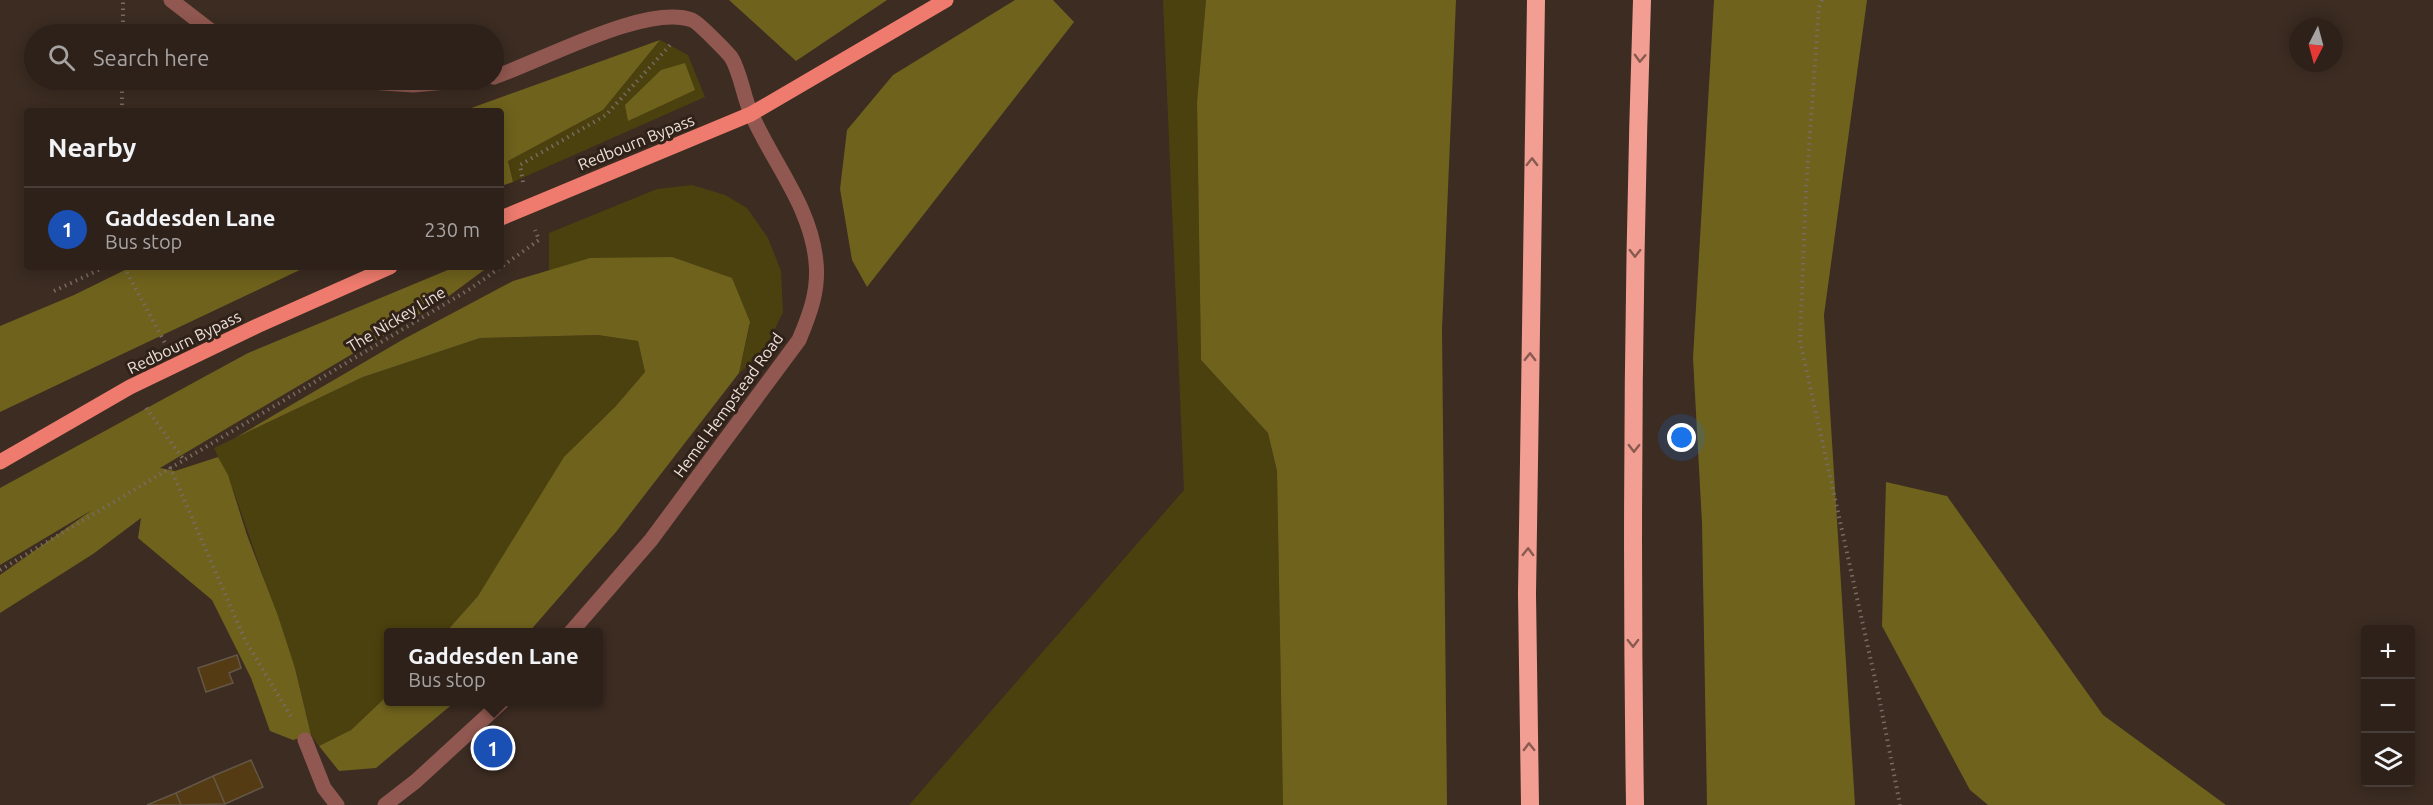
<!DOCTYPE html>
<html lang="en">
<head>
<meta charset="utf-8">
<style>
  body { margin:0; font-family:Ubuntu,sans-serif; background:#392e27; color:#f1f3f6 }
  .controls { position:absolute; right:18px; bottom:18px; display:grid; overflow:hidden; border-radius:6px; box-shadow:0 3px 15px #0003 }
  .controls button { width:54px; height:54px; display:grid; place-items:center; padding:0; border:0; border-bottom:2px solid #483e39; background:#2d211a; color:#f1f3f6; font:30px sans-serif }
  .compass { position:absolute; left:2289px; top:18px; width:54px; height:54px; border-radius:50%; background:#2d211a; box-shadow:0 3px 15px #0003; rotate:186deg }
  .you { position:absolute; left:1682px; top:438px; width:21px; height:21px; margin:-15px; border:4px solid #fff; border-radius:50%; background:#1a73e8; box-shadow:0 0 0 9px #1a73e833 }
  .badge { display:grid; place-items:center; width:39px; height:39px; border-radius:50%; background:#db2777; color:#fff; font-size:20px; font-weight:700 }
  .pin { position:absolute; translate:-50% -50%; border:3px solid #fff; box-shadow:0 2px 6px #0006 }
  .popup { position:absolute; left:384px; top:628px; width:219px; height:78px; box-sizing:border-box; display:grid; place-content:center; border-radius:6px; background:#2d211a; filter:drop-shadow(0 2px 4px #0005); font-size:20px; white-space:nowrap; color:#a7a3a2 }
  .popup b { font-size:22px; color:#f1f3f6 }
  .popup::after { content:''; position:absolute; left:50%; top:100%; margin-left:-12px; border:12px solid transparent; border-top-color:#2d211a }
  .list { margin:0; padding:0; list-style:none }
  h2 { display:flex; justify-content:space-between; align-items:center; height:78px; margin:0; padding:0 24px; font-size:26px }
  h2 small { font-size:20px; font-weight:400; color:#a7a3a2 }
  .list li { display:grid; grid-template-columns:39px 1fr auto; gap:18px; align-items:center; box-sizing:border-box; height:84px; padding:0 24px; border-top:2px solid #483e39 }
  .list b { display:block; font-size:22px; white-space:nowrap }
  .list p { margin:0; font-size:20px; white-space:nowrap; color:#a7a3a2 }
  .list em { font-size:20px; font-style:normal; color:#a7a3a2 }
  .icon { flex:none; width:33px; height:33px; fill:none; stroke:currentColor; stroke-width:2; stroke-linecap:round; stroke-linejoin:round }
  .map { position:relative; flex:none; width:2433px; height:805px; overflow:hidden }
  .search { position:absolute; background:#2d211a; box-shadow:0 3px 15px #0003; left:24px; top:24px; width:480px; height:66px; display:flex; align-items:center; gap:15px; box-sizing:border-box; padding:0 21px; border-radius:33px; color:#a7a3a2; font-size:22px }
  .panel { position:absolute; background:#2d211a; box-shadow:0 3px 15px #0003; left:24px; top:108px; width:480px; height:162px; border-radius:6px }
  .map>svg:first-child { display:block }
  .green { fill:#4b410e }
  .forest { fill:#6f621d }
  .building { fill:#553b13; stroke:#635747; stroke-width:1.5 }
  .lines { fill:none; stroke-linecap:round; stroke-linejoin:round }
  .path { stroke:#796b62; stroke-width:4; stroke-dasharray:1.5 4.5; stroke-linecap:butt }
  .minor { stroke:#905850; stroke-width:15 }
  .major { stroke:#ee7b6d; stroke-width:15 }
  .highway { stroke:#f29e93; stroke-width:18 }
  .oneway { stroke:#885a50 }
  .labels { text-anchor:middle; stroke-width:6; stroke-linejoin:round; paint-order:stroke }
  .street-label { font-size:16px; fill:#ece1db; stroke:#312219 }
</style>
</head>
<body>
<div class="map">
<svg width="2433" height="805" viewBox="0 0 2433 805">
  <rect width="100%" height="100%" fill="#3c2c22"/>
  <path class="green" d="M1163 0H1206L1197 102 1201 360 1268 433 1277 471 1283 805H909L1184 490Z
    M660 40 688 55 705 97 513 182 508 161 603 110Z
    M692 185 725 195 747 208 768 238 781 271 783 312 763 354 739 373 750 324 549 270V233L657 189Z
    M598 335 638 341 645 372 615 407 516 537 478 596 446 632H388V695L351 730 319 746 311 735 295 668 235 495 214 448 363 377 480 338Z"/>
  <path class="forest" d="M729 0H887L796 61Z
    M1015 0H1053L1074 22 867 287 852 260 840 189 847 130 893 75Z
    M1206 0H1456L1442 330 1447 805H1283L1277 471 1268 433 1201 360 1197 102Z
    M1714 0H1867L1824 315 1855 805H1707L1702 523 1693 358Z
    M660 40 603 110 508 161 513 182 501 186V111H463Z
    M685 63 695 90 628 121 625 105 661 70Z
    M672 257 732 278 750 322 739 373 616 532 529 632H446L478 596 564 457 615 407 645 372 638 341 598 335 480 338 363 377 235 438 402 340 513 281 590 258Z
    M131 267H306L0 412V326L74 295Z
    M455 267H488L445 299 160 468 175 471 218 457 228 475 247 535 278 616 295 668 311 735 293 740 270 731 251 678 212 600 138 538 141 518 93 554 0 613V575L92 510 0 565V488L248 353Z
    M1886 482 1947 496 2103 715 2226 805H1988L1970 790 1882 626Z
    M388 695V702H455L376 768 339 771 319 746 351 730Z"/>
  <path class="building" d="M237 655 241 668 229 673 233 683 206 692 198 668Z
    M251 760 263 787 225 804 213 776Z
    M213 776 225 804 181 805 176 793Z
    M176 793 181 805H147Z"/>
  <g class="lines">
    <path class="path" d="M1822 0 1819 7 1806 190 1800 341 1879 697 1900 805
      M123 34V0
      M122 111V80
      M523 182 520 165 606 115 672 43
      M124 267 165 343
      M54 291 105 267
      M146 408 184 460
      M170 467 245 640 293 720
      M0 570 470 289 539 240 535 230"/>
    <path class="minor" d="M171 0 215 34
      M494 77C540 62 646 3 692 20 698 22 726 51 731 57 741 73 743 96 751 113 772 162 811 206 816 262 819 290 810 314 799 340L651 540 571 632
      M341 80 413 85 468 80
      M305 740 324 788 337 805
      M385 805 416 781 502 702"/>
    <path class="major" d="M501 218 751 114 946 0
      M0 462 130 387 257 326 390 267"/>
    <path class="highway" d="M1530 805 1527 594 1536 0
      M1635 805C1631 537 1633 268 1642 0"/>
  </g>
  <defs><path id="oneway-chevron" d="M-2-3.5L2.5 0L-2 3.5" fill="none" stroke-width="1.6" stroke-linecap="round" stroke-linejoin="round" transform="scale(1.5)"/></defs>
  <g class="oneway">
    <use href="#oneway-chevron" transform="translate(1640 58) rotate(92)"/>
    <use href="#oneway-chevron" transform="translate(1532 162) rotate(-89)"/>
    <use href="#oneway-chevron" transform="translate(1635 253) rotate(91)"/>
    <use href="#oneway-chevron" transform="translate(1530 357) rotate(-89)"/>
    <use href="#oneway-chevron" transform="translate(1634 448) rotate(91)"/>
    <use href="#oneway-chevron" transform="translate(1528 552) rotate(-89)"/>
    <use href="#oneway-chevron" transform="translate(1633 643) rotate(89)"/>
    <use href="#oneway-chevron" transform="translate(1529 747) rotate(-91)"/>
  </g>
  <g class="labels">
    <g class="street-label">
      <text transform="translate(636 142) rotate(-22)" y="6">Redbourn Bypass</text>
      <text transform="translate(396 319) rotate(-31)" y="6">The Nickey Line</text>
      <text transform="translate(184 342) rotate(-26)" y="6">Redbourn Bypass</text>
      <text transform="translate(728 405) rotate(-54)" y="6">Hemel Hempstead Road</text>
    </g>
  </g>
</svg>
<div class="controls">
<button>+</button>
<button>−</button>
<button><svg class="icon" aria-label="layers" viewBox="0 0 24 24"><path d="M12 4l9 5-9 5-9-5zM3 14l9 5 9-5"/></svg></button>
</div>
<svg class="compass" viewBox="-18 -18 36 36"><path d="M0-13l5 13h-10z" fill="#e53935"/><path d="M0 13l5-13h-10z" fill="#a7a3a2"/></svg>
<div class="you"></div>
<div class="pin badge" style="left:493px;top:748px;background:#1a4fb4">1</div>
<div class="popup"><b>Gaddesden Lane</b>Bus stop</div>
<div class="search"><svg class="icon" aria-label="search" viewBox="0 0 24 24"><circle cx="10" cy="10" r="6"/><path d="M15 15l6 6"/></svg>Search here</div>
<section class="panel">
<h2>Nearby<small></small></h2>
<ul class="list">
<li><span class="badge" style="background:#1a4fb4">1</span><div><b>Gaddesden Lane</b><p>Bus stop</p></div><em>230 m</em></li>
</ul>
</section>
</div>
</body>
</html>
